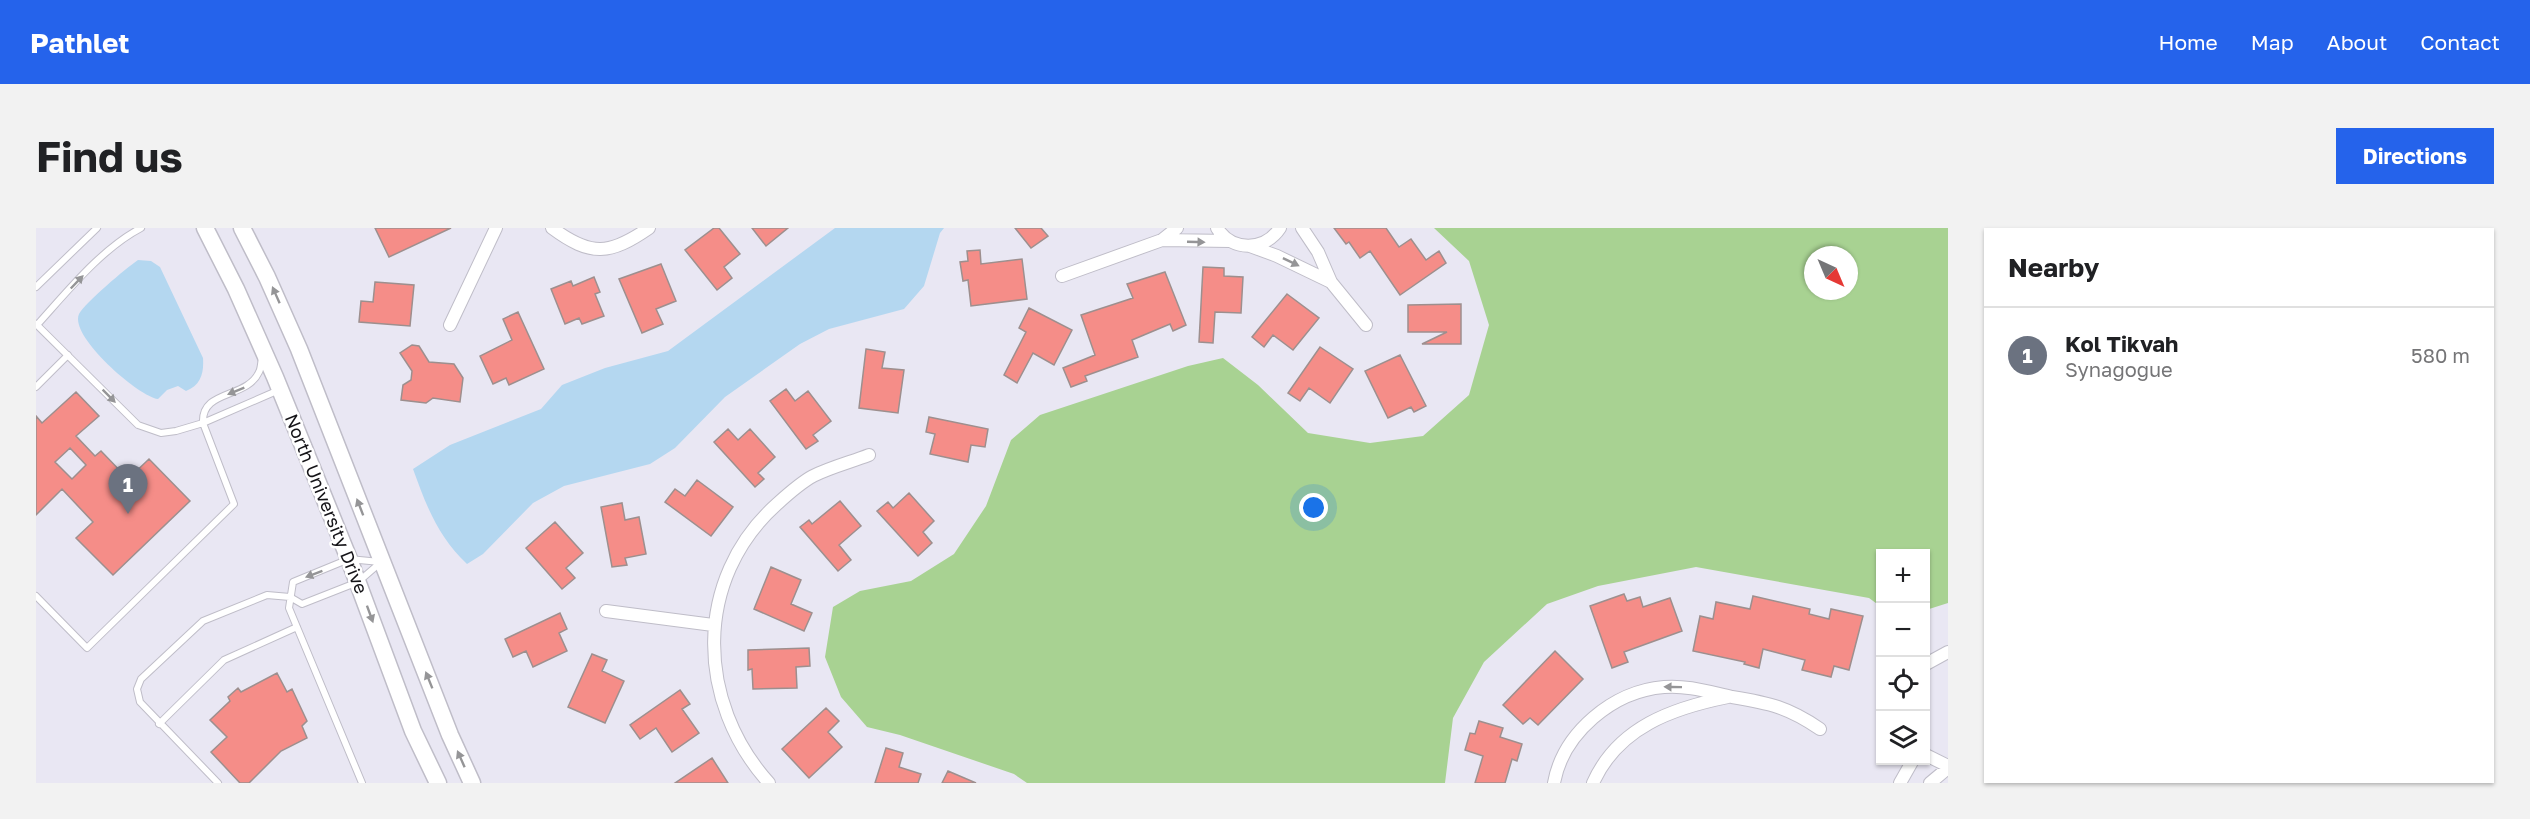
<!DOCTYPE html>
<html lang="en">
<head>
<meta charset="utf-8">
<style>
  body { margin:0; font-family:"Golos Text",sans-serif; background:#f2f2f2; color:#202124 }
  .controls { position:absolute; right:18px; bottom:18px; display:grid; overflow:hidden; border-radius:0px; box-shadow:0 2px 4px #0004 }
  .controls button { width:54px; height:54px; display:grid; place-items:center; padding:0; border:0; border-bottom:2px solid #e0e0e0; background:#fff; color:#202124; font:30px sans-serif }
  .compass { position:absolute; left:1768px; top:18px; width:54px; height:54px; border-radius:50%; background:#fff; box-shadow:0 2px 4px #0004; rotate:136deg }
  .you { position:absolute; left:1278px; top:280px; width:21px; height:21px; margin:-15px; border:4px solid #fff; border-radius:50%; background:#1a73e8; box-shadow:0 0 0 9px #1a73e833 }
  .badge { display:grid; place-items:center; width:39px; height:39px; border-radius:50%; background:#2563eb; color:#fff; font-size:20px; font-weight:700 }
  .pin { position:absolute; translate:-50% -50px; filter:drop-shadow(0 2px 3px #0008) }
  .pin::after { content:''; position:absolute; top:32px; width:21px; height:18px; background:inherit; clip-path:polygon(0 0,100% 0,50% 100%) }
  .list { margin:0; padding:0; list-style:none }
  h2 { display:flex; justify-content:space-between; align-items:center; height:78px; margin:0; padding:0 24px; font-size:26px }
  h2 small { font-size:20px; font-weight:400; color:#757577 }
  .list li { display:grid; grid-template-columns:39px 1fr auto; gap:18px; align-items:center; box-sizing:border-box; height:96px; padding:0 24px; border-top:2px solid #e0e0e0 }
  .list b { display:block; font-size:22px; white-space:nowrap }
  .list p { margin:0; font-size:20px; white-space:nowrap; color:#757577 }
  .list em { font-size:20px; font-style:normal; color:#757577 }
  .icon { flex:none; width:33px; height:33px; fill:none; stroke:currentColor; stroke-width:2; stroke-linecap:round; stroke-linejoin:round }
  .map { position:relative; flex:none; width:1912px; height:555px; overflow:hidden; border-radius:0px }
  header { display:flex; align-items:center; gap:36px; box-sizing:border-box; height:84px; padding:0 30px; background:#2563eb; color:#fff }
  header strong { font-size:28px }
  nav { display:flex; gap:33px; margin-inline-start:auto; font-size:21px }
  .intro { display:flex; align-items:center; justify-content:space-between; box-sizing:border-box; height:144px; padding:0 36px }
  h1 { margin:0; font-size:42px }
  .button { padding:15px 27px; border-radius:0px; background:#2563eb; color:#fff; font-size:21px; font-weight:700 }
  main { display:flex; gap:36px; padding:0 36px }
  aside { flex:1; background:#fff; border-radius:0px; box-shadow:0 2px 4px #0004 }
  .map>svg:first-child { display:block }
  .green { fill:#a8d292; fill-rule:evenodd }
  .water { fill:#b4d7f0 }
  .building { fill:#f58d88; stroke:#9d8f8e; stroke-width:1.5; fill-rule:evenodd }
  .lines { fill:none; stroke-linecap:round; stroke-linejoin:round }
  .service-casing { stroke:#bfbdc8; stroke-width:8 }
  .minor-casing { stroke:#bfbdc8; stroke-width:14 }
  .secondary-casing { stroke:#bfbdc8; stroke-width:19 }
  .service { stroke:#fff; stroke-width:6 }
  .minor { stroke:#fff; stroke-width:12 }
  .secondary { stroke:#fff; stroke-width:16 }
  .oneway { fill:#959597 }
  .labels { text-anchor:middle; stroke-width:5; stroke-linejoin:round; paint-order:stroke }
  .street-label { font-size:18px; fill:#141317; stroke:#fff }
</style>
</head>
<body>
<header>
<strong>Pathlet</strong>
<nav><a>Home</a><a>Map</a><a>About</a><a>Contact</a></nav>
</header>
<div class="intro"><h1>Find us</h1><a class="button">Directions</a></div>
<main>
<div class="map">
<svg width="1912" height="555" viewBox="0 0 1912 555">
  <rect width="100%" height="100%" fill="#e9e7f3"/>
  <path class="green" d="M1398 0H1912V375L1890 382V326H1844V378L1833 370 1660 339 1562 358 1511 376 1448 434 1417 490 1409 555H991L978 546 864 507 831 499 805 469 789 429 797 379 824 363 875 353 918 326 950 278 975 212 1004 187 1152 138 1187 130 1222 157 1272 205 1334 215 1387 208 1433 167 1453 97 1433 33ZM1777 27H1813V63H1777Z"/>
  <path class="water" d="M799 0H908L904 5 888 58 868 81 793 101 764 116 689 169 639 220 614 236 528 258 497 275 447 326 431 336C402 309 390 277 377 241L414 217 505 181 526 157 569 140 632 123Z
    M102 32 115 33 124 39 167 130C168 145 165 157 150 163L142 158 131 162 122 171C102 168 33 108 43 86 50 74 89 41 102 32Z"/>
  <path class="building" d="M339 0H415L353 29Z
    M678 0H683L704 26 688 39 696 50 681 62 649 22Z
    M716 0H752L730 18Z
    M979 0H1005L1012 8 995 20Z
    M1298 0H1350L1363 19 1375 11 1390 32 1403 23 1410 35 1364 67 1334 23 1324 30 1313 14 1310 16Z
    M944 22 945 36 986 31 991 71 935 78 932 52 927 53 924 34 932 33 931 23Z
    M625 36 640 73 620 81 627 96 606 105 583 51Z
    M1167 39 1188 40V48L1207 49 1205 85 1179 84 1177 115 1163 114Z
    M1129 44 1150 97 1137 103 1134 96 1096 112 1102 129 1049 148 1051 153 1035 159 1027 140 1059 127 1045 87 1097 70 1091 56Z
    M558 49 564 64 559 66 568 88 546 96 543 90 529 96 515 61 535 53 537 58Z
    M339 54 378 57 374 98 323 94 325 73 337 74Z
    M1251 66 1283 90 1257 122 1237 107 1228 119 1216 109Z
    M1425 76V116H1386L1411 104H1372V77Z
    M993 80 1036 102 1018 137 997 125 981 155 968 147 990 104 983 100Z
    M482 84 508 141 473 157 470 150 457 156 444 128 476 112 467 91Z
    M376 117 383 118 393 134 418 136 427 150 424 174 397 170 390 175 365 172 367 157 375 152 376 143 364 125Z
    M1284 119 1317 141 1294 175 1273 160 1264 173 1252 165Z
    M830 121 849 124 846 140 868 142 862 185 823 180Z
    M1364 127 1390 178 1378 184 1375 179 1352 190 1329 143Z
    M750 161 759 173 772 163 795 193 777 207 782 213 770 221 734 173Z
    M40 164 63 188 40 208 59 228 65 223 92 251 113 231 154 273 77 347 40 310 57 294 26 261 0 287V188L6 195ZM34 220 50 237 36 251 19 234Z
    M893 189 952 201 949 219 935 217 932 234 894 226 899 206 890 204Z
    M692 201 702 212 714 201 739 229 722 245 728 251 719 259 678 214Z
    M661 252 697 279 675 308 629 274 639 261 649 268Z
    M873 265 898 293 887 304 896 315 882 328 841 283 852 274 857 280Z
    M804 273 825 298 803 317 815 332 802 343 764 299 773 292 776 296Z
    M586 275 589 292 603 289 610 326 589 330 591 337 576 339 565 279Z
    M519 294 547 325 530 340 539 350 526 361 490 320Z
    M735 339 765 352 755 376 776 385 768 403 718 381Z
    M1588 366 1591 373 1604 369 1607 379 1634 370 1646 403 1588 424 1592 434 1576 440 1554 378Z
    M1717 368 1774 381 1773 386 1793 391 1795 381 1827 388 1813 442 1798 438 1795 449 1766 442 1769 432 1727 421 1723 440 1708 436 1709 434 1657 423 1664 388 1677 391 1680 374 1714 381Z
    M524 385 531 401 523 405 531 423 497 439 490 423 477 429 469 411Z
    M773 420 774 438 760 439 761 460 717 461 716 441 712 442V422Z
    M1519 423 1547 451 1502 497 1494 490 1487 496 1467 477Z
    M556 426 571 432 566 443 588 453 569 495 532 479Z
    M241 445 251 464 256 461 271 493 266 498 271 510 245 523 213 555H204L175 524 191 509 174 492 194 473 192 469 202 460 205 464Z
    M644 462 654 476 646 481 663 505 636 524 620 500 604 511 594 497Z
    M790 480 803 493 792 504 806 519 773 550 746 521Z
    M1443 493 1467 500 1464 509 1486 516 1481 533 1476 531 1469 555H1439L1447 528 1429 522 1434 505 1439 506Z
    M850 520 867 525 863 539 885 546 882 555H839Z
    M676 530 692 555H639Z
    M912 543 940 555H906Z"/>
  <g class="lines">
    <g class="service-casing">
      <path id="service" d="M0 59 61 0
        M0 96 102 197 125 205 140 203 167 195 243 162
        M1 97C31 64 65 21 105 0
        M0 159 32 127
        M0 368 51 420 198 276 167 195C165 161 211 171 223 144 225 141 225 134 226 130
        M123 496 188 432 261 399
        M182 555 104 474 101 461 105 451 167 393 231 367 254 369 266 376 322 354 344 335
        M326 555 253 380 257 354 313 331 344 334"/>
    </g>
    <g class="minor-casing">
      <path id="minor" d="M516 0C555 29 574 27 613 0
        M1181 0C1196 24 1229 23 1244 0
        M1266 0 1282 24 1295 54 1330 97
        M1126 12 1194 13
        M1214 18 1241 28 1295 54
        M1026 48 1126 12 1141 0
        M414 97 460 0
        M570 383 677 397
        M1890 436 1912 424
        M1890 527 1912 538
        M733 555C660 474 657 351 741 276 752 266 764 255 777 248 795 239 815 234 833 227
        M1518 555C1527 505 1577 463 1628 459 1651 457 1673 464 1696 469 1733 475 1752 479 1784 501
        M1557 555C1582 499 1637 480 1692 469
        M1864 555 1877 532
        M1894 555 1912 540"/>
    </g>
    <g class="secondary-casing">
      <path id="secondary" d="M169 0 200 61 239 149 313 331 377 503 402 555
        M206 0 231 49 263 121 414 507 436 555"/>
    </g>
    <use href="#service" class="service"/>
    <use href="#minor" class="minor"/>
    <use href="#secondary" class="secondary"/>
  </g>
  <defs><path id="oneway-solid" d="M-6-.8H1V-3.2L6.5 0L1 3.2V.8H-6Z" transform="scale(1.5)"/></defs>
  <g class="oneway">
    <use href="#oneway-solid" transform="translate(1160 14) rotate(2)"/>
    <use href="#oneway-solid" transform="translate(1255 34) rotate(26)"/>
    <use href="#oneway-solid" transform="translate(41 54) rotate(-46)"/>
    <use href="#oneway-solid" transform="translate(240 67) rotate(-114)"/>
    <use href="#oneway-solid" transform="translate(200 163) rotate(158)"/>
    <use href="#oneway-solid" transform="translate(73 168) rotate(45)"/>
    <use href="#oneway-solid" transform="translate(324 279) rotate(-111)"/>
    <use href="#oneway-solid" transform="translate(278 346) rotate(159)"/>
    <use href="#oneway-solid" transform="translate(334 386) rotate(70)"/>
    <use href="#oneway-solid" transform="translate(393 452) rotate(-112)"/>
    <use href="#oneway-solid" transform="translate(1637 459) rotate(-179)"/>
    <use href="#oneway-solid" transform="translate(425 531) rotate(-114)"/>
  </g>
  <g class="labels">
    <g class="street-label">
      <text transform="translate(290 276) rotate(68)" y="6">North University Drive</text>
    </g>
  </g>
</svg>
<div class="controls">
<button>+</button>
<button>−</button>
<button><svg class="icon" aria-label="locate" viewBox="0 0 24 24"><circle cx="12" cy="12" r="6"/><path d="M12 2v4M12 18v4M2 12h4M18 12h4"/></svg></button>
<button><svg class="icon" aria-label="layers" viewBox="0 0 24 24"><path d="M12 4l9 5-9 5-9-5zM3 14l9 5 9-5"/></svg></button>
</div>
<svg class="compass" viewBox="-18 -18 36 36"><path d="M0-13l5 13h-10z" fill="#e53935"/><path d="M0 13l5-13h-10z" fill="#757577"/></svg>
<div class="you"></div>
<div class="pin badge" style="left:92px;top:286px;background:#6b7280">1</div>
</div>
<aside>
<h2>Nearby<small></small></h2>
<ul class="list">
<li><span class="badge" style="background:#6b7280">1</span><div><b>Kol Tikvah</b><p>Synagogue</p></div><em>580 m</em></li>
</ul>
</aside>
</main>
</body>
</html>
